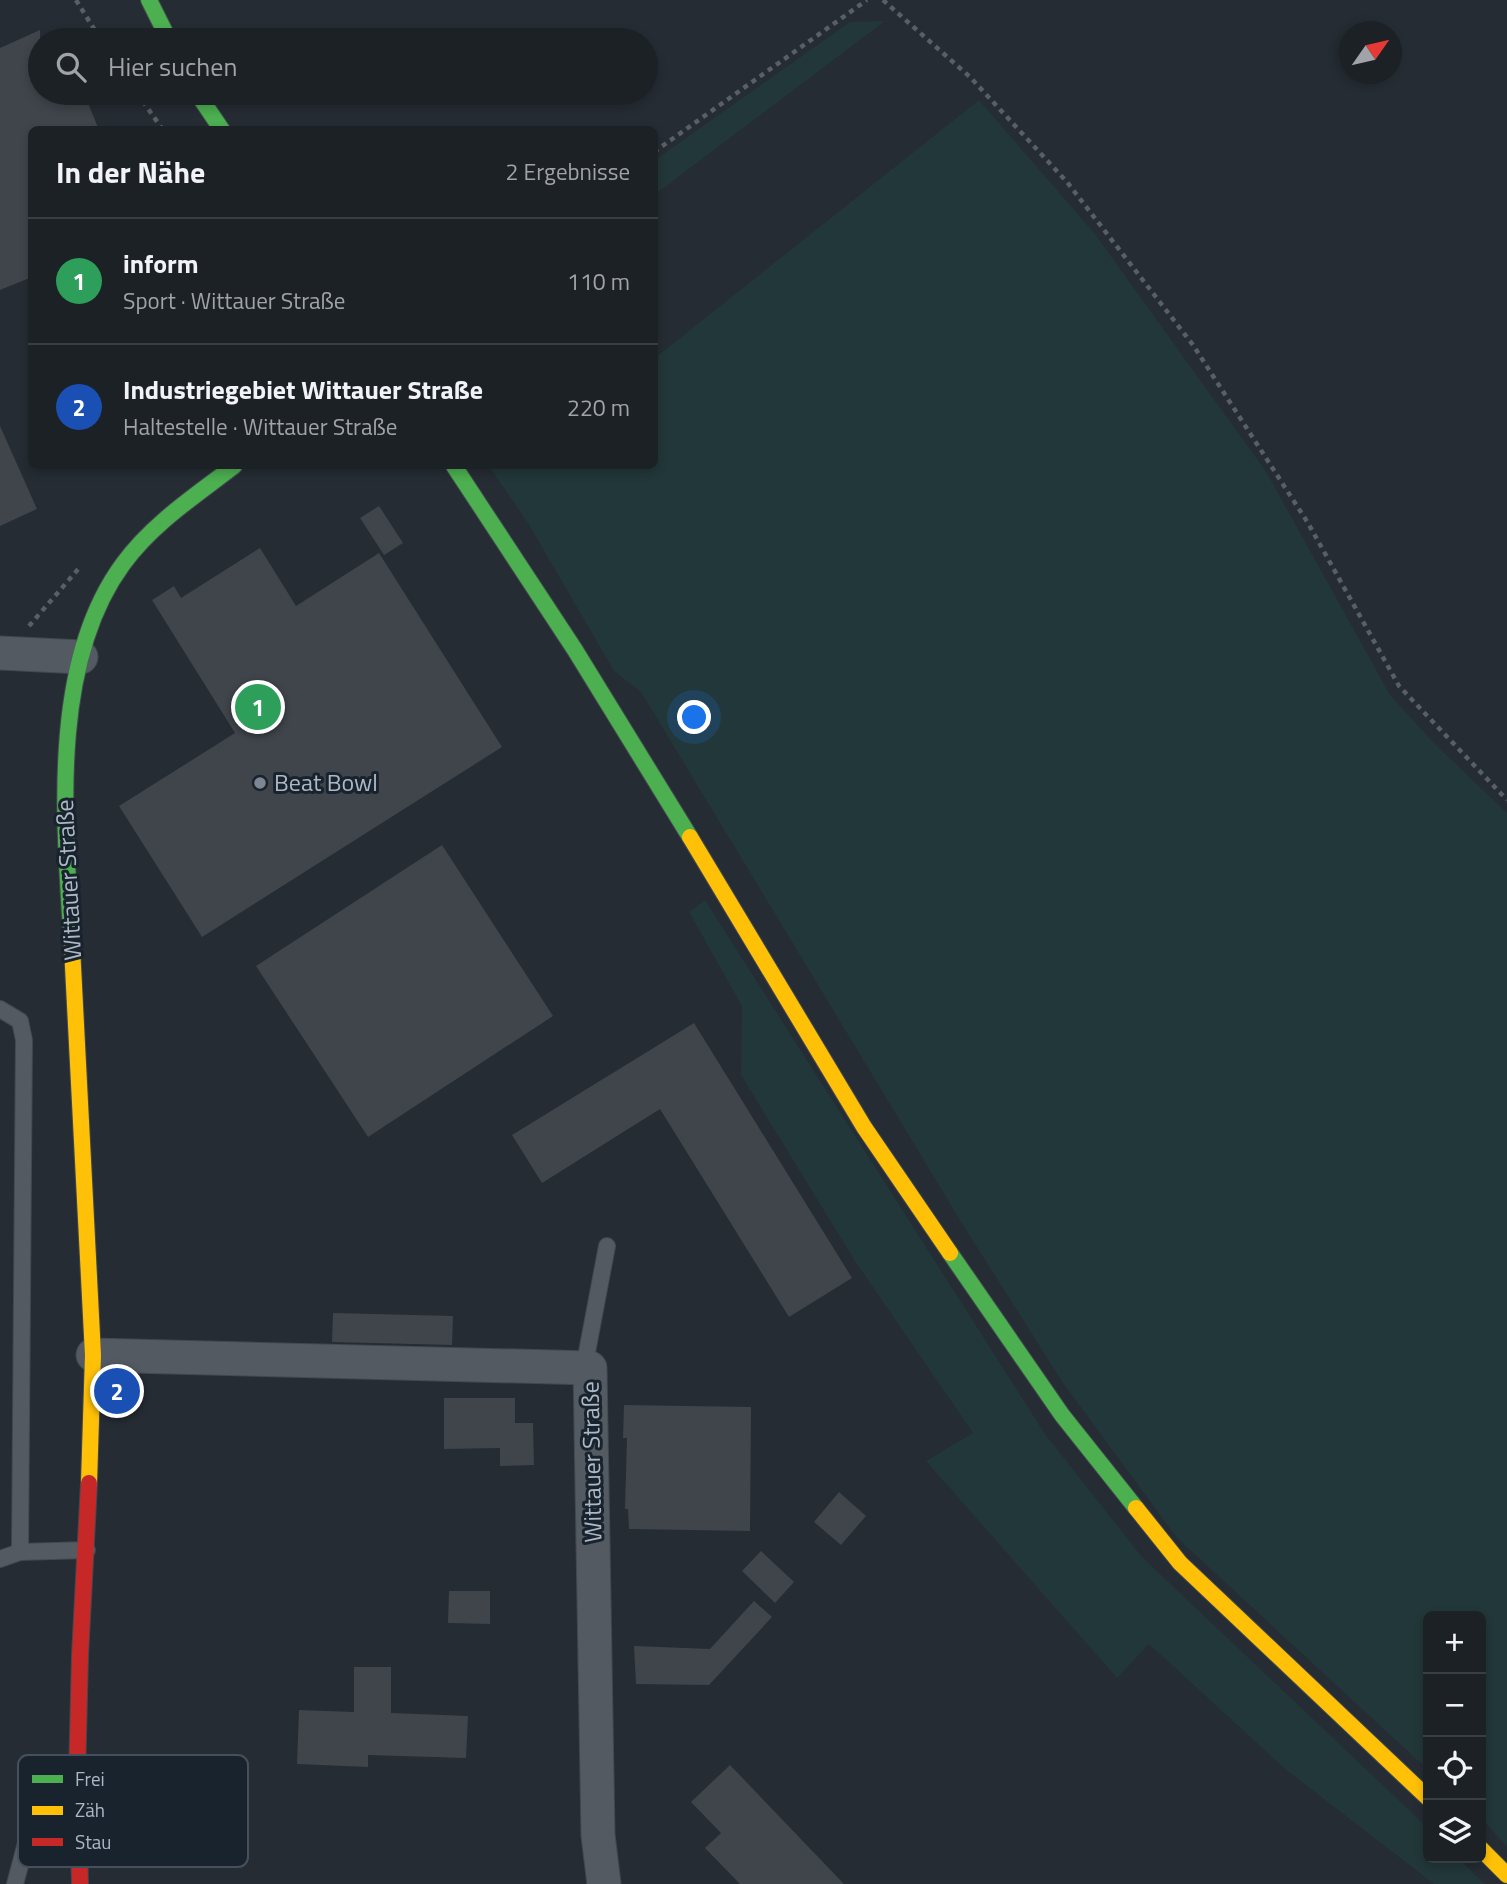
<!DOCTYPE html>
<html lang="de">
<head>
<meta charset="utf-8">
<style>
  body { margin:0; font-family:"Titillium Web",sans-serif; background:#25292e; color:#f1f3f6 }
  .controls { position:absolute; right:21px; bottom:21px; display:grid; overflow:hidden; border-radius:10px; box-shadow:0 4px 10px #0003 }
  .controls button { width:63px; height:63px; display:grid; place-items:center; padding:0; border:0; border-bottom:2px solid #3a3e43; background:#1c2126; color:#f1f3f6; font:35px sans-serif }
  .compass { position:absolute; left:1339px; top:21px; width:63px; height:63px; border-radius:50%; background:#1c2126; box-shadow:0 4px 10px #0003; rotate:56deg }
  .you { position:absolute; left:695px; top:718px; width:24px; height:24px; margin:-18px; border:5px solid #fff; border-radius:50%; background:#1a73e8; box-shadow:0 0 0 10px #1a73e833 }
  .badge { display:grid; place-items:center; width:46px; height:46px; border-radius:50%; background:#8bbbb9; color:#fff; font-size:23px; font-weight:700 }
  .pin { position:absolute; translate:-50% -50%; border:4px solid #fff; box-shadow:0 2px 7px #0006 }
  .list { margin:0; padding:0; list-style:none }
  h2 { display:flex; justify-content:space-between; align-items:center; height:91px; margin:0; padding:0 28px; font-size:30px }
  h2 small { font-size:23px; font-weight:400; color:#a0a3a7 }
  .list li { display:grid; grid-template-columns:46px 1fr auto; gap:21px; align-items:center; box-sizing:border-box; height:126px; padding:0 28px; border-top:2px solid #3a3e43 }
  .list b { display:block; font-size:26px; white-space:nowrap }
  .list p { margin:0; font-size:23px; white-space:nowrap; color:#a0a3a7 }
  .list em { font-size:23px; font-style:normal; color:#a0a3a7 }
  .icon { flex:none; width:38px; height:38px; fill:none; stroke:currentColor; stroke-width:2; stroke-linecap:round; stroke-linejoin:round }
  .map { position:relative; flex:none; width:1507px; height:1884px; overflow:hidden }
  .search { position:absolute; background:#1c2126; box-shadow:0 4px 10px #0003; left:28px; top:28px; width:630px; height:77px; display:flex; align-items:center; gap:18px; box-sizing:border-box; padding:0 24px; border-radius:38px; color:#a0a3a7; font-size:26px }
  .panel { position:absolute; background:#1c2126; box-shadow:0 4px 10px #0003; left:28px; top:126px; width:630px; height:343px; border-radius:10px }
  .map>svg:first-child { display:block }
  .green { fill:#223739 }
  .building { fill:#3f454b }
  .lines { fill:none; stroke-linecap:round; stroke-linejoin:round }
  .lane-casing { stroke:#42484e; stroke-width:18 }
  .street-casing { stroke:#42484e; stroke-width:35 }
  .fast-casing { stroke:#42484e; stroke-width:18 }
  .slow-casing { stroke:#42484e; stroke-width:18 }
  .jam-casing { stroke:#42484e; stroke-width:18 }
  .path { stroke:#585f65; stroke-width:4.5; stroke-dasharray:5 5; stroke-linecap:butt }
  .lane { stroke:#545a62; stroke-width:16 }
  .street { stroke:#545a62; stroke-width:33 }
  .fast { stroke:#4caf50; stroke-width:16 }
  .slow { stroke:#ffc107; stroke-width:16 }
  .jam { stroke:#c62828; stroke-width:16 }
  .poi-dot { fill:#7d8793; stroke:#18232e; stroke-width:2.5 }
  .labels { text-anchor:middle; stroke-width:6; stroke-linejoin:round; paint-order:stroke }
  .poi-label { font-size:24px; fill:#adb8c6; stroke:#18232e; text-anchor:start }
  .street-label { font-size:24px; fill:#adb8c6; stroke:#18232e }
  .key { fill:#18232e; stroke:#45505c; stroke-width:2 }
  .key-label { font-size:19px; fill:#adb8c6 }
</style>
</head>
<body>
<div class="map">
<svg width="1507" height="1884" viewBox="0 0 1507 1884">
  <rect width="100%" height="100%" fill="#252c33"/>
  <path class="green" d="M885 21 658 192 655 195V160L850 22Z
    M979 100 1095 234 1267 473 1390 695 1436 745 1507 813V1847L1481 1818V1616H1428V1770L1177 1538 1063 1383 963 1225 641 692 614 671 528 523 489 466H654L655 358Z
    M705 900 1045 1434 1142 1557 1428 1828V1858H1458L1485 1884H1434L1285 1769 1149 1644 1117 1678 926 1461 973 1433 855 1261 741 1075 742 1006 689 912Z"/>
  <path class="building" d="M40 30V93H84L99 130H32V277L0 290V48Z
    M0 426 37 509 0 526Z
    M379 506 403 543 384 555 360 518Z
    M260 548 296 606 379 553 502 747 202 937 119 806 235 733 152 600 174 586 181 598Z
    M442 845 553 1016 368 1137 256 966Z
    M694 1023 852 1278 789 1317 660 1109 542 1183 512 1135Z
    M333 1313 453 1316 452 1345 332 1342Z
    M444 1398H515V1423H533L534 1465 500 1466V1448L444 1449Z
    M624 1405 751 1407 750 1531 629 1529 628 1509H625L627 1438H623Z
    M839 1492 866 1516 841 1545 814 1522Z
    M761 1551 794 1582 775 1603 742 1571Z
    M449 1591H490V1624L448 1623Z
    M754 1601 772 1617 709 1685 636 1684 634 1646 710 1649Z
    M354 1667H391V1713L468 1716 466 1758 368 1755V1767L297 1764 299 1710 354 1712Z
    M730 1765 844 1884H740L705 1848 721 1833 691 1802Z"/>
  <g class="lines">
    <g class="lane-casing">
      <path id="lane" d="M0 1009 20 1021 24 1040 20 1552 0 1559
        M584 1368 607 1246
        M20 1552 87 1550
        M15 1884 37 1802 51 1787 75 1777"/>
    </g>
    <g class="street-casing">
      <path id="street" d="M0 653 81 657
        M93 1355 590 1368 598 1835 604 1884"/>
    </g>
    <g class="fast-casing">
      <path id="fast" d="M149 0 169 40
        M197 93 222 130
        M454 466 575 650 690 837
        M72 947C65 828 48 666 123 564 152 524 195 496 234 466
        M950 1253 1062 1415 1136 1508"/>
    </g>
    <g class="slow-casing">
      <path id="slow" d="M690 837 864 1127 950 1253
        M72 947 93 1355 89 1483
        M1136 1508 1180 1563 1428 1798
        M1481 1849 1507 1875"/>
    </g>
    <g class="jam-casing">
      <path id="jam" d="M80 1884 77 1776 80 1656 89 1483"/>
    </g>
    <path class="path" d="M76 0 101 40
      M883 0 970 77 1067 182 1193 345 1308 523 1399 686 1507 800
      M137 93 163 130
      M654 152 867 0
      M29 626 80 567"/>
    <use href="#lane" class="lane"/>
    <use href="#street" class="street"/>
    <use href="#fast" class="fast"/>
    <use href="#slow" class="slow"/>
    <use href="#jam" class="jam"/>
  </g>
  <circle class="poi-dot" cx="260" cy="783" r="7"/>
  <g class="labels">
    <g class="poi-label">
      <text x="274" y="791">Beat Bowl</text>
    </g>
    <g class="street-label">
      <text transform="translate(69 880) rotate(-93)" y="8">Wittauer Straße</text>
      <text transform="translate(592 1462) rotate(-91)" y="8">Wittauer Straße</text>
    </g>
  </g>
  <rect x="18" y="1755" width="230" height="112" rx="10" class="key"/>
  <rect x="32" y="1775" width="31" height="8" fill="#4caf50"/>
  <rect x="32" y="1806" width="31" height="9" fill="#ffc107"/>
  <rect x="32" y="1838" width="31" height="8" fill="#c62828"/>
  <g class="key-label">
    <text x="75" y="1786">Frei</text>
    <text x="75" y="1817">Zäh</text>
    <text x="75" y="1849">Stau</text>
  </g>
</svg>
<div class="controls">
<button>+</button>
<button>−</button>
<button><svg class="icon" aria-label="locate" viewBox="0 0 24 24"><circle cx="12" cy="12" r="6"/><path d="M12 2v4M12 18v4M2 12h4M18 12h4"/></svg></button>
<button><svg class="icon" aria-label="layers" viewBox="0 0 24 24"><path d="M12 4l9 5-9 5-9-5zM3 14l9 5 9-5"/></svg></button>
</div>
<svg class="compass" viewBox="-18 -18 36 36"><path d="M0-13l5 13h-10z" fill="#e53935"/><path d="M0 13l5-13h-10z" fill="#a0a3a7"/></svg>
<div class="you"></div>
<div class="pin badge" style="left:258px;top:707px;background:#2e9e5b">1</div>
<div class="pin badge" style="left:117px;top:1391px;background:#1a4fb4">2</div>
<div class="search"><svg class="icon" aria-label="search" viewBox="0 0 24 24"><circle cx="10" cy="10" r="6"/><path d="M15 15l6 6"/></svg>Hier suchen</div>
<section class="panel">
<h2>In der Nähe<small>2 Ergebnisse</small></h2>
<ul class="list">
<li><span class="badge" style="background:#2e9e5b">1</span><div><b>inform</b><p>Sport · Wittauer Straße</p></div><em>110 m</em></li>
<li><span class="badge" style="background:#1a4fb4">2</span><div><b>Industriegebiet Wittauer Straße</b><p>Haltestelle · Wittauer Straße</p></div><em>220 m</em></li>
</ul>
</section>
</div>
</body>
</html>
